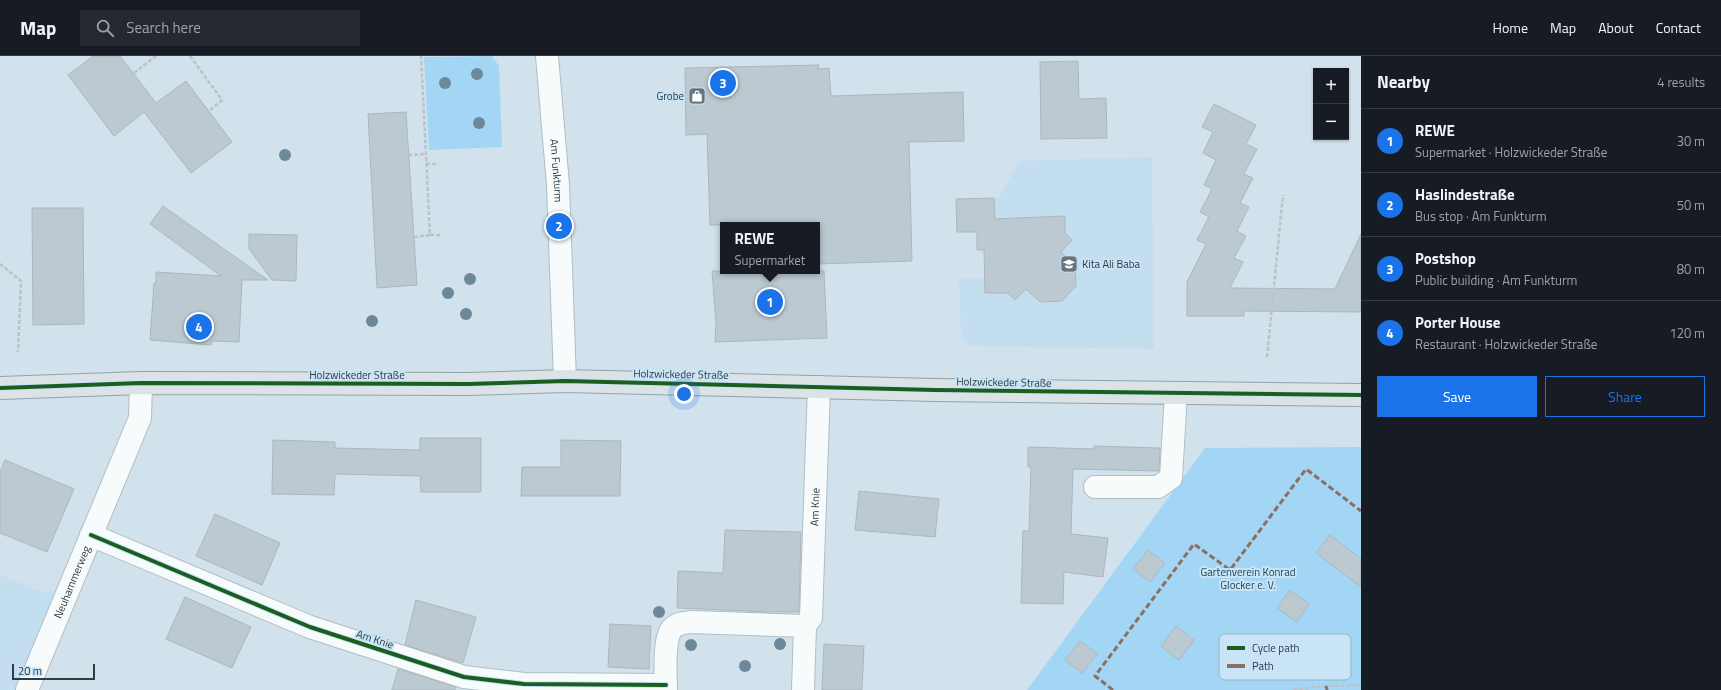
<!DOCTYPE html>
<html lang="en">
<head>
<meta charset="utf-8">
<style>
  body { margin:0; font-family:"Titillium Web",sans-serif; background:#242831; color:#f1f3f6 }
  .controls { position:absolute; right:12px; top:12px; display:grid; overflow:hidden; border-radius:0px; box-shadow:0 1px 3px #0004 }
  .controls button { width:36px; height:36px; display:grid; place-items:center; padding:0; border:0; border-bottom:1px solid #363941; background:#171b24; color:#f1f3f6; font:20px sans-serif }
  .scale { position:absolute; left:12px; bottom:10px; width:83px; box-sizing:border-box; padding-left:4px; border:2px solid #2f3a41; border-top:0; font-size:11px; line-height:14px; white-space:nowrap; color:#2f3a41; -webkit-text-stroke:3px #c8e4f6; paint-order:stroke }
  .you { position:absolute; left:684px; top:338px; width:14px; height:14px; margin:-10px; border:3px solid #fff; border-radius:50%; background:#1a73e8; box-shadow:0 0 0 6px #1a73e833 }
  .badge { display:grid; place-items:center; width:26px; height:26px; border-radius:50%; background:#1a73e8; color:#fff; font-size:13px; font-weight:700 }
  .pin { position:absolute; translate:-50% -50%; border:2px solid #fff; box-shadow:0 1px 4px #0006 }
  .popup { position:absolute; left:720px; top:166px; width:100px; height:52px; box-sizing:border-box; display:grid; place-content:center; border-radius:0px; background:#171b24; filter:drop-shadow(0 1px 3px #0005); font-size:13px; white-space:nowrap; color:#9ea1a6 }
  .popup b { font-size:15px; color:#f1f3f6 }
  .popup::after { content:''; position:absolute; left:50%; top:100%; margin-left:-8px; border:8px solid transparent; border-top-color:#171b24 }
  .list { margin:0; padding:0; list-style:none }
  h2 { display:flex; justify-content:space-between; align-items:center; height:52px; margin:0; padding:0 16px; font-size:17px }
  h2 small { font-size:13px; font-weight:400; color:#9ea1a6 }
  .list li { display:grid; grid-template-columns:26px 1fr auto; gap:12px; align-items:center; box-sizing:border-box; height:64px; padding:0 16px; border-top:1px solid #363941 }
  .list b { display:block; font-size:15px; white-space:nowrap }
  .list p { margin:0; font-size:13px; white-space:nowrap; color:#9ea1a6 }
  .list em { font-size:13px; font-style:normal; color:#9ea1a6 }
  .actions { display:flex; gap:8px; padding:12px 16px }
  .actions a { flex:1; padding:9px 0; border:1px solid #1a73e8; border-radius:0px; text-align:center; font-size:14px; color:#1a73e8 }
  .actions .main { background:#1a73e8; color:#fff }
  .icon { flex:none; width:22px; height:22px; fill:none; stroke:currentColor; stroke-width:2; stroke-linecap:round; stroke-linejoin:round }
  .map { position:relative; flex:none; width:1361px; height:634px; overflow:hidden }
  header { display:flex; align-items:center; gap:24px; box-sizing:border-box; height:56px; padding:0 20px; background:#171b24; border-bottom:1px solid #363941 }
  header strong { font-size:19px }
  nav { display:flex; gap:22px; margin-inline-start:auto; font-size:14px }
  .search { width:280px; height:36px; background:#242831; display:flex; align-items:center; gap:10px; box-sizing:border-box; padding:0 14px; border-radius:0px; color:#9ea1a6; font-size:15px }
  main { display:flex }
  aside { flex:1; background:#171b24 }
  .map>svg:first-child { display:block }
  .built { fill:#c3deef }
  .green { fill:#a3d6f5 }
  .building { fill:#bdc9d1; stroke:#abb7bf }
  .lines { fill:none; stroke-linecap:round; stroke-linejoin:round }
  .minor-casing { stroke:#b0bdc5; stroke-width:24 }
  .major-casing { stroke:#91a2ac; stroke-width:24 }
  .path { stroke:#bcc3c6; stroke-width:2.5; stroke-dasharray:4 2; stroke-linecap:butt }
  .minor { stroke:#f8fbfc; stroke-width:22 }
  .major { stroke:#dbe3e7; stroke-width:22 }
  .quiet { stroke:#8d6e63; stroke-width:3; stroke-dasharray:6 3; stroke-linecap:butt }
  .cycleway-casing { stroke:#c8e4f6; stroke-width:6 }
  .cycleway { stroke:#1b5e20; stroke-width:4 }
  .tree { fill:#6d8899 }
  .labels { text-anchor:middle; stroke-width:4; stroke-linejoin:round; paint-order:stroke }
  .poi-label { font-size:11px; fill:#2f3a41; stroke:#c8e4f6; text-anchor:end }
  .street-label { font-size:11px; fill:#2f3a41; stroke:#c8e4f6 }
  .park-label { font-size:11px; fill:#1a3f55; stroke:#c8e4f6 }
  .key { fill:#c8e4f6; stroke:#9ab1c0; stroke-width:1 }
  .key-label { font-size:11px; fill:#2f3a41 }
</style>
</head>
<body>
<header>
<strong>Map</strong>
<div class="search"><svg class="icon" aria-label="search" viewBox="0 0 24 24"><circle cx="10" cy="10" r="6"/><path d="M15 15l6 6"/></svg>Search here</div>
<nav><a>Home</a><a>Map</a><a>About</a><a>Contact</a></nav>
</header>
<main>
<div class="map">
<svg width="1361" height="634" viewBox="0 0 1361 634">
  <rect width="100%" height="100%" fill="#d2e2ec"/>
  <path class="built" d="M1152 101 1154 293 971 290 961 283 959 223 985 222 984 194 983 176H957L956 149H994V143L999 142 1019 105Z
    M0 519 44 537 69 531 27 634H0Z"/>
  <path class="green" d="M492 0 499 10 502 91 429 94 424 1Z
    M1361 391V634H1027L1205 392Z"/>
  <path class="building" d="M93 0H120L156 47 186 25 232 86 191 117 144 56 114 80 68 19Z
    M1078 5 1079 43 1106 42 1107 82 1041 83 1040 6Z
    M819 9 818 13 829 12 831 40 963 36 964 85 909 86 912 205 817 208V169H710L707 78 686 79 685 12Z
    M1214 48 1256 69 1246 88 1257 93 1244 118 1253 122 1240 147 1249 151 1237 175 1246 180 1234 202 1243 206 1230 232 1335 233 1361 178V256L1244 255V260H1187V226L1206 188 1197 184 1209 161 1200 156 1212 133 1204 129 1216 104 1203 97 1213 76 1202 71Z
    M406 56 417 229 377 232 368 58Z
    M994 142 995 163 1065 160V177L1072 184 1061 196 1075 209 1076 230 1062 245 1040 246 1026 233 1015 244 1008 237H985L984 194H977V176H957L956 143Z
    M163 150 268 224H242L239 286 212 285 211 289 150 284 154 227H156V216L221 220 150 168Z
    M32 152H83L84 268 33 269Z
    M249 178 297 179 296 225 272 224 249 193Z
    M712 215H824L827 282 715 286 716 265Z
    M420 382H481V436H421L420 420 335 418 334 439 272 438 273 384 335 386V392L420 394Z
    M561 384 621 385 620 440H521L522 411H561Z
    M1094 390 1160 392 1159 415 1073 413 1071 478 1108 482 1103 521 1064 516 1063 548 1021 547 1023 475H1029L1031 411H1028V391L1094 393Z
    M5 404 74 433 47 496 0 477V416Z
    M859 435 939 443 935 481 855 474Z
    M215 458 280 487 262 529 196 500Z
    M725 474 801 476 799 556H768L677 552 678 515 723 517Z
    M1330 479 1361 503V531L1316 497Z
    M1148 494 1165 507 1150 526 1133 513Z
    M1290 534 1309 548 1297 566 1277 552Z
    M185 541 251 571 232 612 166 583Z
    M416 544 476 561 463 607 405 589Z
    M610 568 651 570 649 613 608 611Z
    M1176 570 1194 584 1179 604 1161 590Z
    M1080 585 1097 598 1082 617 1065 604Z
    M824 588 864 590 862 634H822Z
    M398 613 456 631 455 634H392Z"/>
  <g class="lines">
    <g class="minor-casing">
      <g id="minor">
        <path id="s1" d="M547 0 558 129 565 325"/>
        <path d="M1095 431H1158L1171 422 1176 337"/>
        <path d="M91 479 310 571 464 621 524 628 666 629"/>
        <path id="s2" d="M805 570 811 562 819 331"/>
        <path id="s3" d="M27 634 140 362 141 327"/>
        <path d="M666 634C666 619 663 587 671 574 676 567 684 567 691 566L805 570 803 634"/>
      </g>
    </g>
    <g class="major-casing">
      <path id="major" d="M0 332 141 327 468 328 565 325 935 334 1361 339"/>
    </g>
    <path class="path" d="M190 0 222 44 209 55
      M134 17 156 0
      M408 99 426 98
      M426 108H439
      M430 179H442
      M414 181 430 179 421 0
      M0 208 21 225 18 296
      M1267 301 1283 139
      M1293 634 1326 630 1361 629"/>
    <use href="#minor" class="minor"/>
    <use href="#major" class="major"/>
    <path class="quiet" d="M1326 630 1327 634
      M1113 634 1095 620 1194 488 1230 514 1306 413 1361 455"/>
    <g class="cycleway-casing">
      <path id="cycleway" d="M0 332 141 327 468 328 565 325 935 334 1361 339
        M91 479 310 571 464 621 524 628 666 629"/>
    </g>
    <use href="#cycleway" class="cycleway"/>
  </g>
  <g class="tree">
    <circle cx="477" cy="18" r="6"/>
    <circle cx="445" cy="27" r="6"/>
    <circle cx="479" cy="67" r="6"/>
    <circle cx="285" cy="99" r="6"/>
    <circle cx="470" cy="223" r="6"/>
    <circle cx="448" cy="237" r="6"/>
    <circle cx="466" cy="258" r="6"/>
    <circle cx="372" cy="265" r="6"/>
    <circle cx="659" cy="556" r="6"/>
    <circle cx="780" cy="588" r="6"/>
    <circle cx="691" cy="589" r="6"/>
    <circle cx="745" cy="610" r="6"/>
  </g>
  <defs>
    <g id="shop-square" transform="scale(0.9)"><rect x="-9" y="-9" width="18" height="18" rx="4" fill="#68757d" stroke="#c8e4f6"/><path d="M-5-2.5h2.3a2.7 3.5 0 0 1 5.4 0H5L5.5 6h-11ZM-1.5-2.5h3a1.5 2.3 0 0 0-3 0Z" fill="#fff"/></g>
    <g id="school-square" transform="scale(0.9)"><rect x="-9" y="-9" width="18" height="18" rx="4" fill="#68757d" stroke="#c8e4f6"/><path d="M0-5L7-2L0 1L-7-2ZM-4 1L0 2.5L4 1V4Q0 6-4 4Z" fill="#fff"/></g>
  </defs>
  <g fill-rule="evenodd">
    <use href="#shop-square" x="697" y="40"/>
    <use href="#school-square" x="1069" y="208"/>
  </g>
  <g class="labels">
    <g class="poi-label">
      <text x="684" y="44">Grobe</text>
      <text x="1082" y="212" text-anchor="start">Kita Ali Baba</text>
    </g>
    <g class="street-label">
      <text dy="4" stroke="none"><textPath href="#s1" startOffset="115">Am Funkturm</textPath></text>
      <text transform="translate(681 318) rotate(1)" y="4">Holzwickeder Straße</text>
      <text x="357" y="323">Holzwickeder Straße</text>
      <text transform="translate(1004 326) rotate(1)" y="4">Holzwickeder Straße</text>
      <text dy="4" stroke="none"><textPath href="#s2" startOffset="121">Am Knie</textPath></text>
      <text dy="4" stroke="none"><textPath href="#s3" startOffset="117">Neuhammerweg</textPath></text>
      <text transform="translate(375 583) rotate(18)" y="4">Am Knie</text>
    </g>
    <g class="park-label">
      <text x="1248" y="520">Gartenverein Konrad<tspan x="1248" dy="13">Glocker e. V.</tspan></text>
    </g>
  </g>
  <rect x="1219" y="578" width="132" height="46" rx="6" class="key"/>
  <rect x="1227" y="590" width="18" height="4" fill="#1b5e20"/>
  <rect x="1227" y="608" width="18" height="4" fill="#8d6e63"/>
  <g class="key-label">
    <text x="1252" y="596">Cycle path</text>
    <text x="1252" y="614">Path</text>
  </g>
</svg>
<div class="controls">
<button>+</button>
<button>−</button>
</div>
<div class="scale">20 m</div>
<div class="you"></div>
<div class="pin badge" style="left:770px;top:246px">1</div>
<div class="popup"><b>REWE</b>Supermarket</div>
<div class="pin badge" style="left:559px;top:170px">2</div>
<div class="pin badge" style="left:723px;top:27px">3</div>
<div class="pin badge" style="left:199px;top:271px">4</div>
</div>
<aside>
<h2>Nearby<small>4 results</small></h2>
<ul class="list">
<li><span class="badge">1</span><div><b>REWE</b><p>Supermarket · Holzwickeder Straße</p></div><em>30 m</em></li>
<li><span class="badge">2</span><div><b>Haslindestraße</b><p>Bus stop · Am Funkturm</p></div><em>50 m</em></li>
<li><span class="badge">3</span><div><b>Postshop</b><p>Public building · Am Funkturm</p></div><em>80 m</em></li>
<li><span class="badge">4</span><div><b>Porter House</b><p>Restaurant · Holzwickeder Straße</p></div><em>120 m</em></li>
</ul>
<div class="actions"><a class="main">Save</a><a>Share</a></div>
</aside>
</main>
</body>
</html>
